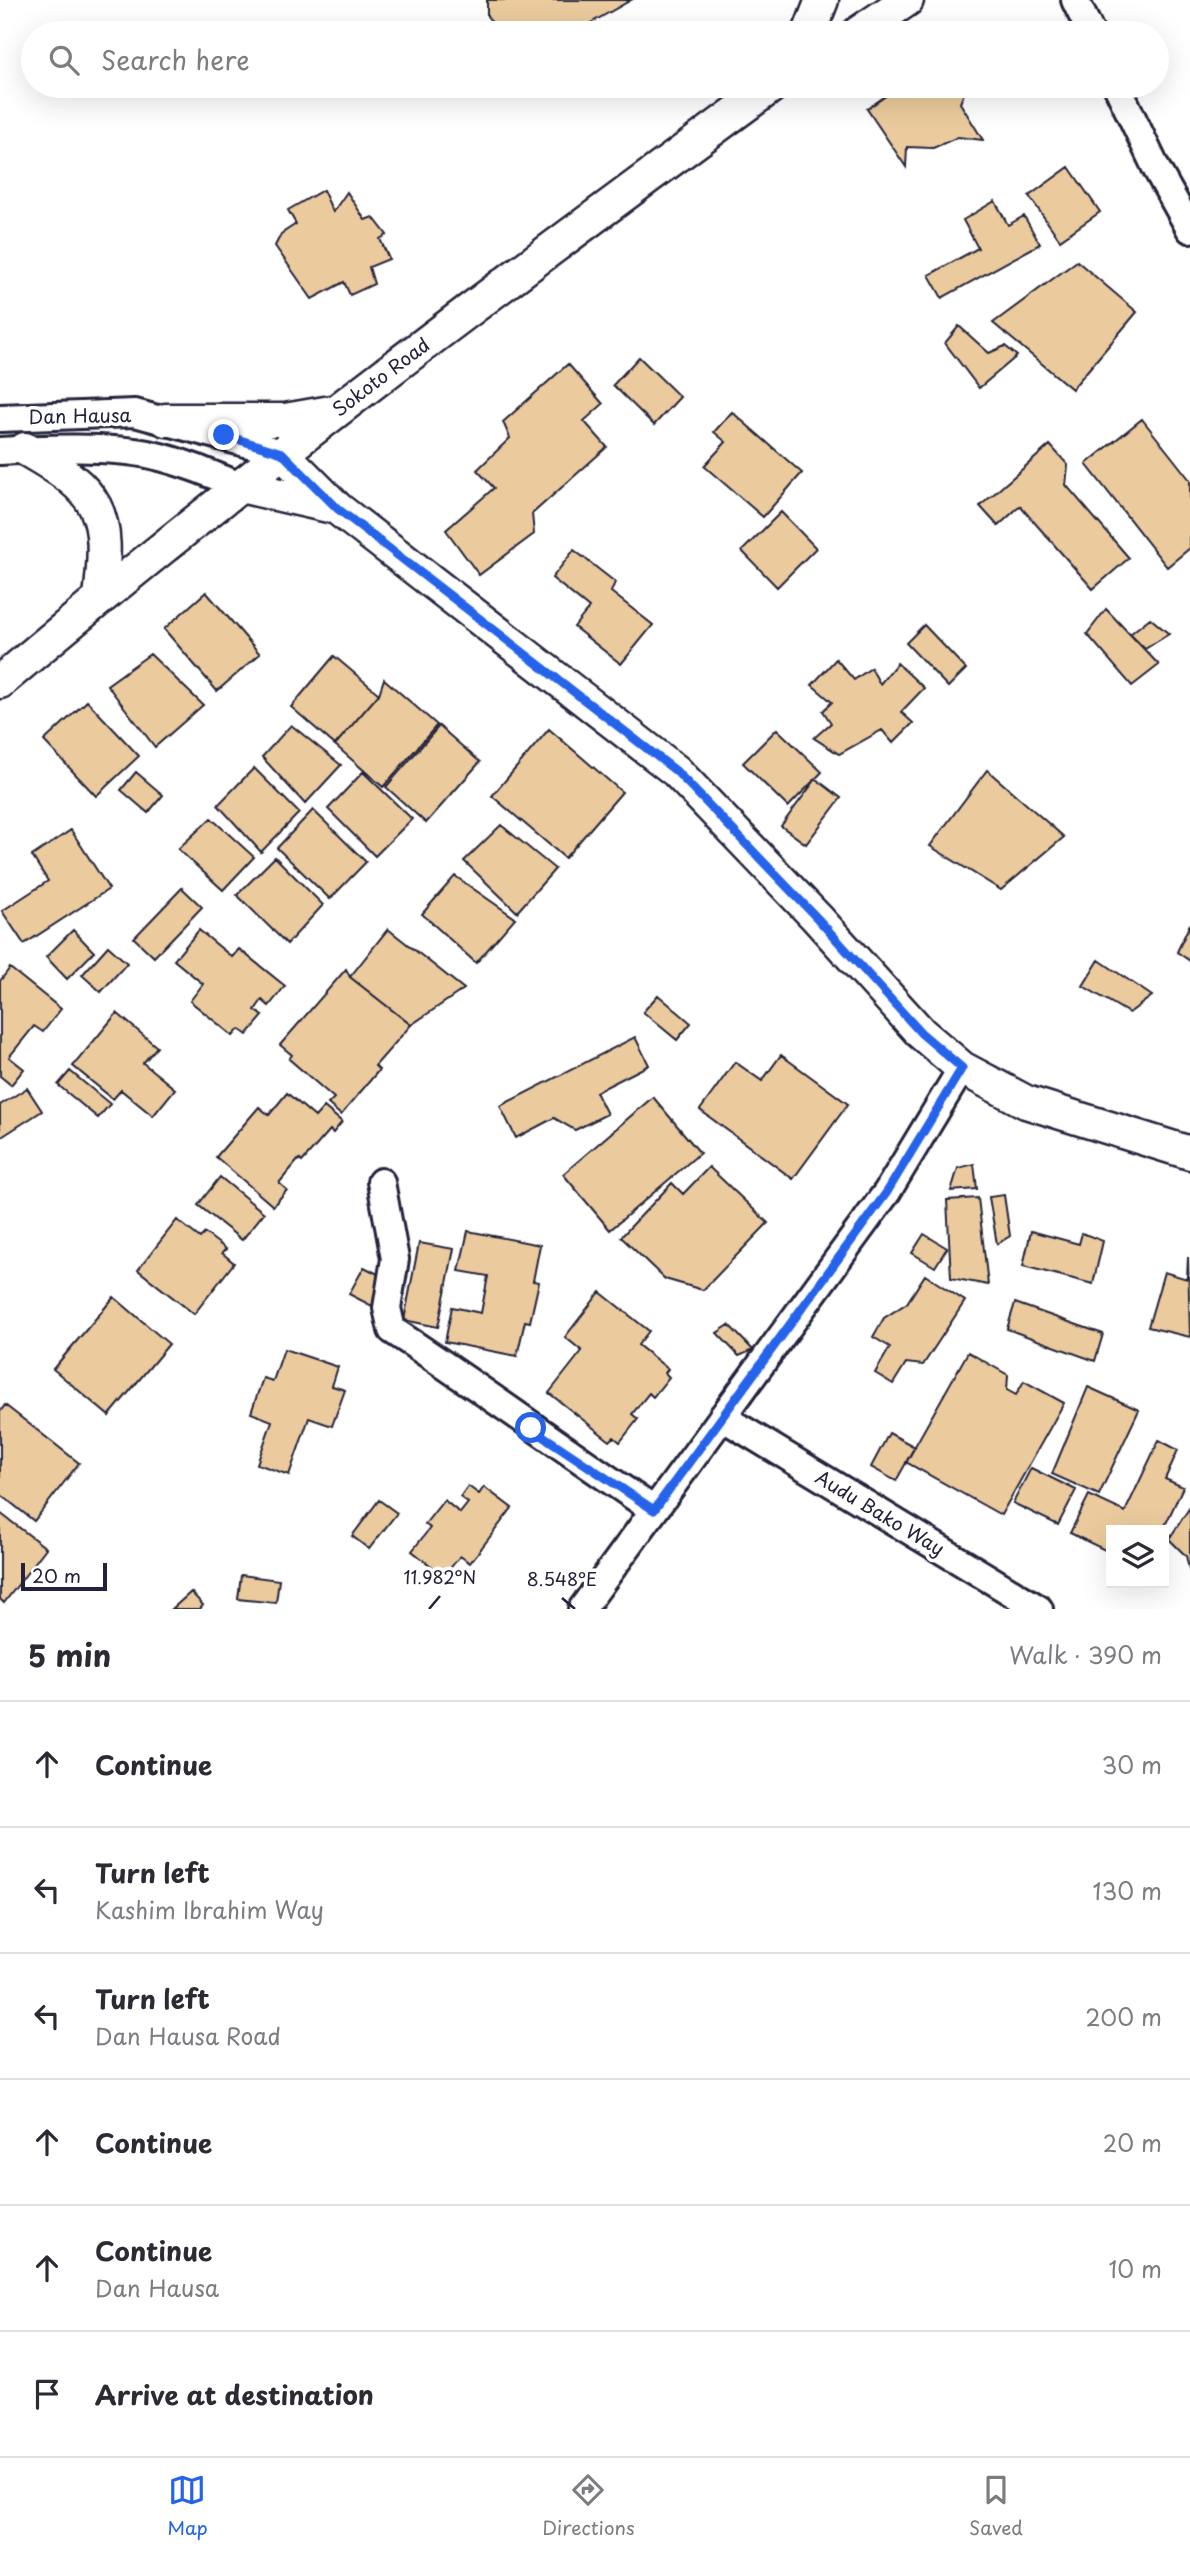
<!DOCTYPE html>
<html lang="en">
<head>
<meta charset="utf-8">
<style>
  body { margin:0; font-family:"Playpen Sans",sans-serif; background:#f7f7f7; color:#2b2b33 }
  .controls { position:absolute; right:21px; bottom:21px; display:grid; overflow:hidden; border-radius:0px; box-shadow:0 7px 28px #0002 }
  .controls button { width:63px; height:63px; display:grid; place-items:center; padding:0; border:0; border-bottom:2px solid #e1e1e2; background:#fff; color:#2b2b33; font:35px sans-serif }
  .scale { position:absolute; left:21px; bottom:18px; width:86px; box-sizing:border-box; padding-left:7px; border:4px solid #22223b; border-top:0; font-size:19px; line-height:24px; white-space:nowrap; color:#22223b; -webkit-text-stroke:5px #fff; paint-order:stroke }
  .stop { position:absolute; width:21px; height:21px; margin:-16px; border:5px solid #2563eb; border-radius:50%; background:#fff }
  .stop.end { background:#2563eb; border-color:#fff; box-shadow:0 2px 7px #0008 }
  .list { margin:0; padding:0; list-style:none }
  h2 { display:flex; justify-content:space-between; align-items:center; height:91px; margin:0; padding:0 28px; font-size:30px }
  h2 small { font-size:23px; font-weight:400; color:#7c7c81 }
  .list li { display:grid; grid-template-columns:46px 1fr auto; gap:21px; align-items:center; box-sizing:border-box; height:126px; padding:0 28px; border-top:2px solid #e1e1e2 }
  .list b { display:block; font-size:26px; white-space:nowrap }
  .list p { margin:0; font-size:23px; white-space:nowrap; color:#7c7c81 }
  .list em { font-size:23px; font-style:normal; color:#7c7c81 }
  .icon { flex:none; width:38px; height:38px; fill:none; stroke:currentColor; stroke-width:2; stroke-linecap:round; stroke-linejoin:round }
  .map { position:relative; flex:none; width:1190px; height:1609px; overflow:hidden }
  .search { position:absolute; background:#fff; box-shadow:0 7px 28px #0002; left:21px; right:21px; top:21px; height:77px; display:flex; align-items:center; gap:18px; box-sizing:border-box; padding:0 24px; border-radius:38px; color:#7c7c81; font-size:26px }
  .sheet { height:847px; background:#fff }
  nav { display:flex; justify-content:space-around; align-items:center; box-sizing:border-box; height:98px; border-top:2px solid #e1e1e2; background:#fff; font-size:19px; color:#7c7c81 }
  nav a { display:grid; justify-items:center; gap:4px }
  nav .on { color:#2563eb }
  .map>svg:first-child { display:block }
  .building { fill:#ebcb9d; stroke:#22223b; stroke-width:2 }
  .lines { fill:none; stroke-linecap:round; stroke-linejoin:round }
  .minor-casing { stroke:#22223b; stroke-width:32 }
  .tertiary-casing { stroke:#22223b; stroke-width:37 }
  .minor { stroke:#fff; stroke-width:26 }
  .tertiary { stroke:#fff; stroke-width:32 }
  .route { stroke:#2563eb; stroke-width:9 }
  .ticks { fill:none; stroke:#22223b; stroke-width:2.5 }
  .labels { text-anchor:middle; stroke-width:7; stroke-linejoin:round; paint-order:stroke }
  .street-label { font-size:19px; fill:#22223b; stroke:#fff }
  .ticks-label { font-size:18px; text-anchor:middle; fill:#22223b; stroke:#fff; stroke-width:7; stroke-linejoin:round; paint-order:stroke }
</style>
</head>
<body>
<div class="map">
<svg width="1190" height="1609" viewBox="0 0 1190 1609">
  <rect width="100%" height="100%" fill="#fff"/>
  <filter id="ink" filterUnits="userSpaceOnUse"><feTurbulence type="fractalNoise" baseFrequency=".0143" numOctaves="2"/><feDisplacementMap in="SourceGraphic" scale="14" xChannelSelector="R" yChannelSelector="G"/><feConvolveMatrix kernelMatrix="1 2 1 2 8 2 1 2 1" color-interpolation-filters="sRGB"/></filter>
  <g filter="url(#ink)">
    <path class="building" d="M487 0H631L582 28 586 33H500L487 16Z
      M900 86H967L960 103 983 140 958 137 933 148 907 147 906 167 867 109Z
      M1069 167 1100 212 1060 240 1029 196Z
      M323 190 333 212 347 192 365 220 373 217 387 235 380 239 389 259 369 267 374 284 350 295 344 282 312 299 275 246 281 234 296 224 288 210Z
      M995 201 1008 225 1024 216 1040 244 942 298 929 275 978 248 963 220Z
      M1077 261 1137 312 1072 389 993 323Z
      M959 326 989 353 1005 346 1017 356 979 388 945 343Z
      M639 357 680 397 654 425 613 385Z
      M568 364 603 404 584 421 607 447 532 514 534 534 479 575 446 530 494 488 477 470 510 438 503 422Z
      M732 412 802 473 763 517 704 466 726 442 714 432Z
      M1142 419 1190 480V548L1167 567 1086 464Z
      M1050 445 1068 465 1066 485 1129 558 1093 589 1020 506 998 526 980 506Z
      M781 512 816 548 777 587 742 551Z
      M574 550 615 582 611 592 653 625 621 664 574 627 589 608 552 578Z
      M206 592 260 654 217 691 164 629Z
      M1106 609 1159 665 1132 686 1087 634Z
      M1150 618 1169 634 1145 649 1130 634Z
      M924 625 966 669 948 687 906 643Z
      M150 654 203 705 155 747 107 685Z
      M334 656 379 694 335 745 291 707Z
      M836 659 854 680 871 668 880 684 897 663 924 688 901 712 913 723 893 743 882 730 839 754 814 738 831 723 823 711 832 702 812 685Z
      M384 679 437 725 383 787 335 745 379 694Z
      M87 701 139 756 96 796 44 741Z
      M291 725 341 765 305 804 262 757Z
      M439 726 480 762 426 823 386 787Z
      M549 729 622 792 565 858 492 796Z
      M777 729 822 772 788 807 743 763Z
      M254 768 299 813 261 852 218 805Z
      M987 770 1064 837 1001 890 930 846Z
      M136 772 163 795 148 813 121 790Z
      M363 772 412 819 375 856 328 809Z
      M816 779 841 798 806 844 781 826Z
      M313 810 366 862 330 899 277 848Z
      M211 818 254 857 223 890 178 849Z
      M501 825 555 869 517 912 464 861Z
      M71 830 109 889 24 944 2 911 48 881 32 856Z
      M275 857 323 905 287 944 237 895Z
      M455 876 515 918 476 963 422 914Z
      M182 888 202 907 154 957 134 938Z
      M1190 924V961L1177 952Z
      M388 929 464 989 411 1025 350 977Z
      M73 930 94 952 67 979 46 957Z
      M199 930 232 957 239 949 285 986 269 1006 262 1000 255 1010 263 1016 247 1035 239 1029 233 1036 190 1001 203 984 174 960Z
      M108 946 127 963 101 992 82 975Z
      M1099 960 1152 996 1129 1013 1083 986Z
      M10 968 61 1009 43 1032 34 1026 9 1057 24 1069 11 1085 0 1076V981Z
      M346 969 350 977 411 1025 375 1066 379 1070 341 1115 328 1104 334 1098 289 1059 292 1055 280 1045Z
      M658 995 691 1023 677 1040 643 1012Z
      M117 1013 157 1047 143 1063 175 1089 153 1116 121 1090 113 1099 73 1066Z
      M635 1037 649 1065 596 1092 607 1114 575 1130 554 1118 516 1138 500 1106Z
      M781 1055 848 1104 793 1179 700 1110 735 1062 762 1081Z
      M70 1071 110 1104 98 1118 58 1085Z
      M27 1088 42 1111 0 1138V1105Z
      M287 1093 315 1117 324 1107 342 1122 333 1133 330 1130 302 1162 299 1159 279 1183 287 1190 273 1206 216 1157 259 1107 269 1115Z
      M653 1097 700 1153 610 1230 563 1174Z
      M974 1164 977 1189 951 1191 958 1168Z
      M709 1167 768 1223 703 1290 665 1279 621 1237 672 1183 683 1194Z
      M220 1177 264 1213 242 1240 198 1205Z
      M1004 1195 1010 1236 997 1244 989 1197Z
      M978 1198 988 1285 951 1278 947 1200Z
      M177 1220 200 1238 205 1233 226 1249 222 1253 234 1263 194 1314 138 1270Z
      M468 1231 540 1245 533 1281 539 1282 530 1322 525 1321 517 1356 445 1342 452 1307 481 1313 488 1276 459 1271Z
      M1031 1231 1079 1244 1082 1233 1103 1241 1093 1284 1023 1266Z
      M924 1234 947 1248 935 1267 912 1253Z
      M419 1243 454 1249 438 1327 404 1320Z
      M1188 1257 1190 1337 1148 1327 1164 1272 1187 1279Z
      M364 1267 386 1278 372 1306 349 1294Z
      M925 1275 965 1301 923 1365 906 1363 893 1384 875 1373 890 1347 873 1337 884 1318 907 1303Z
      M600 1292 649 1331 638 1345 668 1369 665 1373 669 1377 653 1397 649 1393 632 1414 638 1419 620 1442 614 1437 610 1441 549 1393 582 1351 565 1337Z
      M114 1297 169 1344 109 1416 53 1369Z
      M1015 1303 1103 1334 1095 1361 1007 1329Z
      M729 1325 753 1350 739 1356 717 1333Z
      M284 1349 338 1367 332 1386 345 1390 332 1426 309 1418 289 1475 257 1464 272 1421 251 1413 263 1378 273 1381Z
      M968 1352 1008 1375 1007 1390 1016 1395 1024 1381 1064 1403 1001 1515 906 1462Z
      M1088 1387 1139 1410 1099 1495 1052 1474Z
      M5 1405 79 1463 34 1521 0 1494V1412Z
      M889 1433 915 1447 896 1481 871 1467Z
      M1159 1440 1178 1450 1165 1479 1183 1487 1163 1530H1111V1553L1070 1533 1089 1495 1125 1512Z
      M1031 1468 1076 1490 1058 1525 1013 1503Z
      M468 1486 479 1494 484 1487 512 1508 470 1563 460 1556 444 1576 412 1551 430 1528 425 1524 444 1500 460 1513 468 1503 460 1497Z
      M379 1500 397 1513 369 1549 352 1536Z
      M1190 1507V1573L1186 1556 1169 1539Z
      M0 1513 46 1548 4 1603 0 1599Z
      M241 1575 279 1580 276 1603 238 1599Z
      M191 1592 203 1605 200 1609H172Z"/>
    <g class="lines">
      <g class="minor-casing">
        <path id="minor" d="M1075 0 1091 33
          M1117 86 1156 168 1190 229
          M0 418 135 413 282 453
          M0 451C43 448 111 446 152 455 183 462 211 474 240 486
          M381 1182 395 1259 387 1308 392 1330C481 1388 566 1451 654 1510
          M722 1417 1039 1609
          M582 1609 887 1192 962 1068"/>
      </g>
      <g class="tertiary-casing">
        <path id="tertiary" d="M809 33 822 0
          M858 33 907 0
          M166 420H285L331 412
          M25 449C101 492 111 511 100 597
          M282 453 338 509 676 771 817 918 921 1033 962 1068 1026 1102 1190 1153
          M240 486 337 508
          M0 682C248 472 510 278 772 86"/>
      </g>
      <use href="#minor" class="minor"/>
      <use href="#tertiary" class="tertiary"/>
    </g>
  </g>
  <g class="lines" filter="url(#ink)">
    <path class="route" d="M224 435 282 453 338 509 676 771 817 918 921 1033 962 1068 887 1192 654 1510 531 1428"/>
  </g>
  <path class="ticks" d="M562 1598 575 1609M429 1609 440 1596"/>
  <g class="labels">
    <g class="street-label">
      <text transform="translate(381 377) rotate(-37)" y="7">Sokoto Road</text>
      <text transform="translate(80 416) rotate(-1)" y="7">Dan Hausa</text>
      <text transform="translate(880 1513) rotate(31)" y="7">Audu Bako Way</text>
    </g>
  </g>
  <g class="ticks-label">
    <text x="440" y="1584">11.982°N</text>
    <text x="562" y="1586">8.548°E</text>
  </g>
</svg>
<div class="controls">
<button><svg class="icon" aria-label="layers" viewBox="0 0 24 24"><path d="M12 4l9 5-9 5-9-5zM3 14l9 5 9-5"/></svg></button>
</div>
<div class="scale">20 m</div>
<div class="stop" style="left:531px;top:1428px"></div>
<div class="stop end" style="left:224px;top:435px"></div>
<div class="search"><svg class="icon" aria-label="search" viewBox="0 0 24 24"><circle cx="10" cy="10" r="6"/><path d="M15 15l6 6"/></svg>Search here</div>
</div>
<section class="sheet">
<h2>5 min<small>Walk · 390 m</small></h2>
<ul class="list">
<li><svg class="icon" aria-label="ahead" viewBox="0 0 24 24"><path d="M12 20V5M6 11l6-6 6 6"/></svg><div><b>Continue</b></div><em>30 m</em></li>
<li><svg class="icon" aria-label="left" viewBox="0 0 24 24"><path d="M17 20v-9H6M10 6l-5 5 5 5"/></svg><div><b>Turn left</b><p>Kashim Ibrahim Way</p></div><em>130 m</em></li>
<li><svg class="icon" aria-label="left" viewBox="0 0 24 24"><path d="M17 20v-9H6M10 6l-5 5 5 5"/></svg><div><b>Turn left</b><p>Dan Hausa Road</p></div><em>200 m</em></li>
<li><svg class="icon" aria-label="ahead" viewBox="0 0 24 24"><path d="M12 20V5M6 11l6-6 6 6"/></svg><div><b>Continue</b></div><em>20 m</em></li>
<li><svg class="icon" aria-label="ahead" viewBox="0 0 24 24"><path d="M12 20V5M6 11l6-6 6 6"/></svg><div><b>Continue</b><p>Dan Hausa</p></div><em>10 m</em></li>
<li><svg class="icon" aria-label="arrive" viewBox="0 0 24 24"><path d="M6 21V4h12l-3 4 3 4H6"/></svg><div><b>Arrive at destination</b></div></li>
</ul>
</section>
<nav>
<a class="on"><svg class="icon" aria-label="map" viewBox="0 0 24 24"><path d="M3 6l6-2 6 2 6-2v14l-6 2-6-2-6 2zM9 4v14M15 6v14"/></svg>Map</a>
<a><svg class="icon" aria-label="directions" viewBox="0 0 24 24"><path d="M12 3l9 9-9 9-9-9zM9 14v-3h6M13 9l2 2-2 2"/></svg>Directions</a>
<a><svg class="icon" aria-label="saved" viewBox="0 0 24 24"><path d="M7 4h10v16l-5-4-5 4z"/></svg>Saved</a>
</nav>
</body>
</html>
